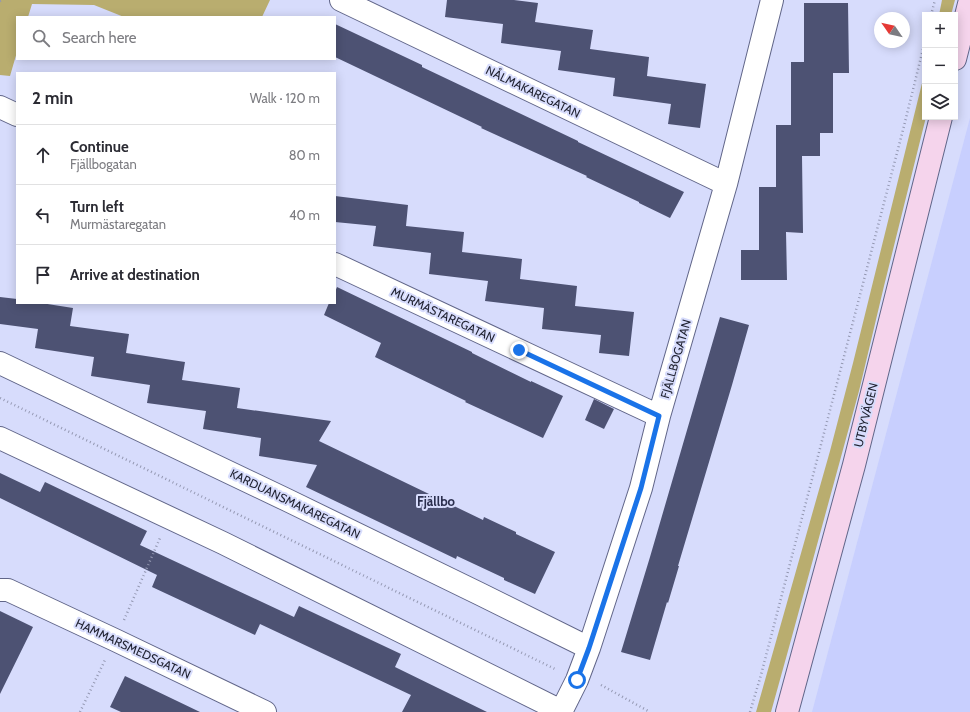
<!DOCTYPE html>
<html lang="en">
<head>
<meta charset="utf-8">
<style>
  body { margin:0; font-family:Cabin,sans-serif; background:#f7f7f7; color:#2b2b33 }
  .controls { position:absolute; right:12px; top:12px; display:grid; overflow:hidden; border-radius:0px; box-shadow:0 2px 10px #0003 }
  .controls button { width:36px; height:36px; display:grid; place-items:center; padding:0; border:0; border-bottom:1px solid #e1e1e2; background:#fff; color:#2b2b33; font:20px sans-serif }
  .compass { position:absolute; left:874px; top:12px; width:36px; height:36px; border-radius:50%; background:#fff; box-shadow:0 2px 10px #0003; rotate:304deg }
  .stop { position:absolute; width:12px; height:12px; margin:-9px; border:3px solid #1a73e8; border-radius:50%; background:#fff }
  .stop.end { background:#1a73e8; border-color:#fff; box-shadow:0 1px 4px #0008 }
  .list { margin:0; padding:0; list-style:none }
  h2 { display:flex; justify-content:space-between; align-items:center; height:52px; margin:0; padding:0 16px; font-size:17px }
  h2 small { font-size:13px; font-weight:400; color:#7c7c81 }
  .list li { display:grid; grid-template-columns:26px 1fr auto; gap:12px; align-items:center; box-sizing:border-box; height:60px; padding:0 16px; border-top:1px solid #e1e1e2 }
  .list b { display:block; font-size:15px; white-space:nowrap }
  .list p { margin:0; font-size:13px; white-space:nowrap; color:#7c7c81 }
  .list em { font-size:13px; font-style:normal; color:#7c7c81 }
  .icon { flex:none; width:22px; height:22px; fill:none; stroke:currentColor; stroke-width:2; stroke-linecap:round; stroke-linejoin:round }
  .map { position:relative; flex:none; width:970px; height:712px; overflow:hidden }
  .search { position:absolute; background:#fff; box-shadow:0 2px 10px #0003; left:16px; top:16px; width:320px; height:44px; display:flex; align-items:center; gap:10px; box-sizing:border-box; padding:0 14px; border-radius:0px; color:#7c7c81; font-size:15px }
  .panel { position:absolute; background:#fff; box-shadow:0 2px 10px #0003; left:16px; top:72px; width:320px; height:232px; border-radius:0px }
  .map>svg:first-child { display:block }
  .built { fill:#c8cffe }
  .green { fill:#b9ad6f }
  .building { fill:#4d5273 }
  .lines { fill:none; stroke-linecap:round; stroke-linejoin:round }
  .street-casing { stroke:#616689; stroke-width:24 }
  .secondary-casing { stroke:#616689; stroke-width:24 }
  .path { stroke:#9498b2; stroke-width:2.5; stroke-dasharray:1 3; stroke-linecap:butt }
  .street { stroke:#fff; stroke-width:22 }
  .secondary { stroke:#f5d4ec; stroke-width:22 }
  .route { stroke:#1a73e8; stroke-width:5 }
  .labels { text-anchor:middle; stroke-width:4; stroke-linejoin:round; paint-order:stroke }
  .street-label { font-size:12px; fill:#1f2130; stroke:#d7dcfc }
  .neighbourhood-label { font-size:13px; font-weight:bold; fill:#2b2f4e; stroke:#d7dcfc }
</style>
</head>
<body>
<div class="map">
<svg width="970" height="712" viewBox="0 0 970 712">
  <rect width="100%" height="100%" fill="#d7dcfc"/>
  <path class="built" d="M970 118V712H812Z"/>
  <path class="green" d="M0 0H270L262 17H124L94 5 32 4 28 17H17V52L10 76 0 75Z
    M942 0H955L951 15H939Z
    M925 71V117H926L884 286 859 391 791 640 771 712H756L830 451 853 363Z"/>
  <path class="building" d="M447 0H514L538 3 535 22 593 30 590 49 649 57 647 76 706 84 700 128 668 124 671 104 613 96 615 78 558 70 561 51 501 43 503 24 445 17Z
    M804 3H848L849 73H833V133H820V156H802L803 233 786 232 787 280H741V250H759V187H776V125H791V62H804Z
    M335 24 422 65V67L578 141V142L684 192 670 218 639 203V202L586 177 587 176 481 128 482 127 335 57Z
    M335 196 408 205 406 226 464 232 462 252 522 259 520 279 577 286 575 306 634 312 629 356 599 353 601 335 542 329 544 308 485 301 488 281 429 274 431 253 373 246 376 226 335 222Z
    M337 287 472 352V353L531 382V381L563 396 543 438 465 402 466 401 375 357 381 343 324 315 329 303H335V292Z
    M0 297 17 299V303H41L73 308 70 326 129 334 126 353 185 362 182 380 240 388 237 408 331 421 319 441 483 520 484 517 516 532V534L555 552 535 594 504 580V578L457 556 456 559 306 487 317 465 259 456 261 438 203 429 206 411 147 403 150 385 91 376 94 357 35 348 38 329 0 324Z
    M720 317 749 325 732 385 678 566H679L668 603 667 602 650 660 621 652 650 557Z
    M594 399 614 409 604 429 585 420Z
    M0 473 40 492 45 482 147 531 140 545 294 617 299 606 401 654 395 667 487 712H402L411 695 260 624 255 635 152 587 157 575 0 498Z
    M0 611 33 627 0 694Z
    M125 676 200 712H121L110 707Z"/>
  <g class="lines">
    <g class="street-casing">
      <path id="street" d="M341 0 726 184
        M0 107 17 115
        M335 264 659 416
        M0 363 287 500 480 594 589 648
        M0 438 223 543 561 711
        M0 590H8L115 640 265 712
        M561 712 577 680 589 648 641 488 659 416 726 184 772 0"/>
    </g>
    <g class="secondary-casing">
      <path id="secondary" d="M955 59 970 0
        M787 712 854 465 941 117"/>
    </g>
    <path class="path" d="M0 1 3 0
      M931 15 935 0
      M0 398 557 670
      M124 620 160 538
      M601 685 650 712
      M80 712 105 660
      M750 712 761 675 904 126 925 41"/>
    <use href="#street" class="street"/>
    <use href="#secondary" class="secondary"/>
  </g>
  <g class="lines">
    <path class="route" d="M519 350 659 416 641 488 589 648 577 680"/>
  </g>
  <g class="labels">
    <g class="street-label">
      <text transform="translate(533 92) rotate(26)" y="4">NÅLMAKAREGATAN</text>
      <text transform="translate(443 315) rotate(25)" y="4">MURMÄSTAREGATAN</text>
      <text transform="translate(676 359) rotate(-74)" y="4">FJÄLLBOGATAN</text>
      <text transform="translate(866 415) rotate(-76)" y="4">UTBYVÄGEN</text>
      <text transform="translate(295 504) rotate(26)" y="4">KARDUANSMAKAREGATAN</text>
      <text transform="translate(133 649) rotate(25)" y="4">HAMMARSMEDSGATAN</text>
    </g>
    <g class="neighbourhood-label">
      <text x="436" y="506">Fjällbo</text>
    </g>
  </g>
</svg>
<div class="controls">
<button>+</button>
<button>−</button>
<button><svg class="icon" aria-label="layers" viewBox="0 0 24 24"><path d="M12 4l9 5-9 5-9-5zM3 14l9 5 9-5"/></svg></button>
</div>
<svg class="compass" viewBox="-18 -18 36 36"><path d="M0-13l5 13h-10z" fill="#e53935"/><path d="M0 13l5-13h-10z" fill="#7c7c81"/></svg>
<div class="stop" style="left:577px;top:680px"></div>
<div class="stop end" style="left:519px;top:350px"></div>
<div class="search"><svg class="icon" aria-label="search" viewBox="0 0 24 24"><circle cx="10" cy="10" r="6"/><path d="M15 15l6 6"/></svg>Search here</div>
<section class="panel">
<h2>2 min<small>Walk · 120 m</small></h2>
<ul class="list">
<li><svg class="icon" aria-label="ahead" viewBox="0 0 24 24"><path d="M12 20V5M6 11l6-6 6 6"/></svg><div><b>Continue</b><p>Fjällbogatan</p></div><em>80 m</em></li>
<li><svg class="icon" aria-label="left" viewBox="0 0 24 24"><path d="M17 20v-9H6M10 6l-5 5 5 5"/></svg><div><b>Turn left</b><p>Murmästaregatan</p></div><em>40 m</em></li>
<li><svg class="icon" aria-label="arrive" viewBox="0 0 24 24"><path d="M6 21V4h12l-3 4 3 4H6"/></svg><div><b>Arrive at destination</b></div></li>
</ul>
</section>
</div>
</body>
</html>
